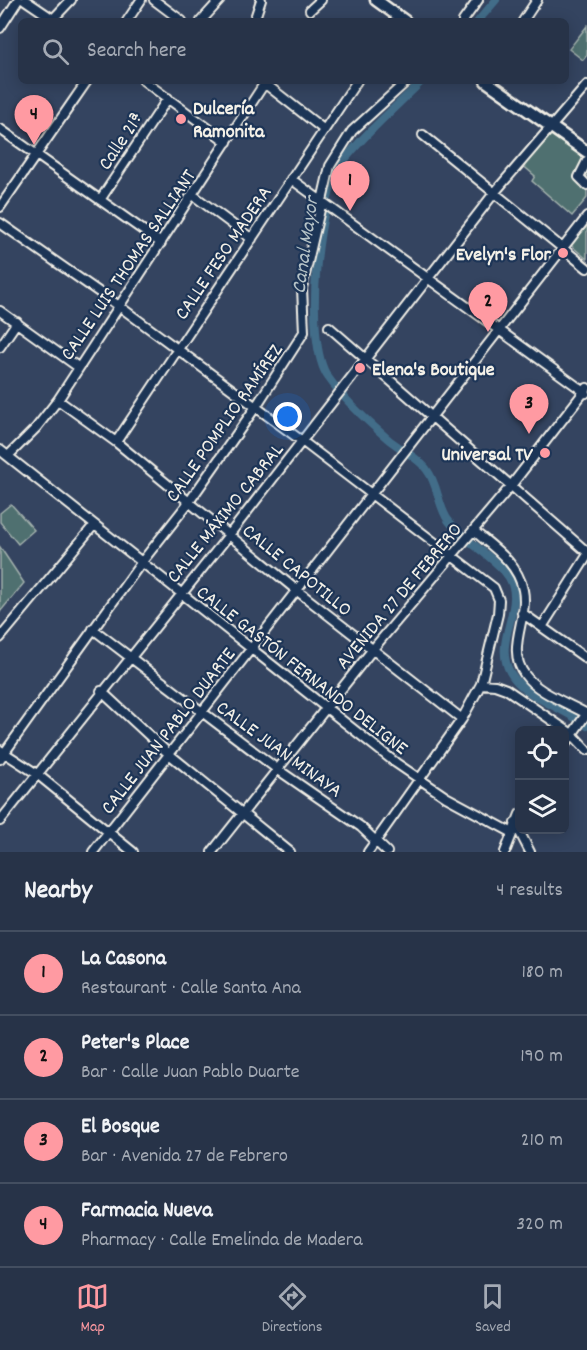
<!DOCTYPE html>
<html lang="en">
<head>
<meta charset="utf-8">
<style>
  body { margin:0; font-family:Dekko,sans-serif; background:#333f52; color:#f1f3f6 }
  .controls { position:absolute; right:18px; bottom:18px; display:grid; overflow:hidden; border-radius:9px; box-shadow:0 3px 15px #0003 }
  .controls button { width:54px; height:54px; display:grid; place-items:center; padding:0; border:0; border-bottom:2px solid #434e60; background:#273348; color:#f1f3f6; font:30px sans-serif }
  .you { position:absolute; left:288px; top:417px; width:21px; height:21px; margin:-15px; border:4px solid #fff; border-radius:50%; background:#1a73e8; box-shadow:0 0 0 9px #1a73e833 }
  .badge { display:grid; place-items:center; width:39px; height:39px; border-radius:50%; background:#ff9aa2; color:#111; font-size:20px; font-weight:700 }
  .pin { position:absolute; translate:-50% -50px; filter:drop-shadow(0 2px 3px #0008) }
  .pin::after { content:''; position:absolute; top:32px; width:21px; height:18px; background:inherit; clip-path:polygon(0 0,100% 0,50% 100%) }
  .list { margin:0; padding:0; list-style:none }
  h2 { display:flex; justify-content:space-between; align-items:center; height:78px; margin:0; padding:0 24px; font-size:26px }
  h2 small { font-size:20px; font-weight:400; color:#a4aab4 }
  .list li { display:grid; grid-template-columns:39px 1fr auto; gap:18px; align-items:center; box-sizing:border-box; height:84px; padding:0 24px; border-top:2px solid #434e60 }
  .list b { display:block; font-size:22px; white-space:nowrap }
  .list p { margin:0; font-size:20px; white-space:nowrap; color:#a4aab4 }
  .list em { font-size:20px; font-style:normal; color:#a4aab4 }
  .icon { flex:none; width:33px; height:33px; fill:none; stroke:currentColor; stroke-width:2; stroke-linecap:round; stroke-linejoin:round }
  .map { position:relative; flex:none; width:587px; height:852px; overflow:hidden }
  .search { position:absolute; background:#273348; box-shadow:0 3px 15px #0003; left:18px; right:18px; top:18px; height:66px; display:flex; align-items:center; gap:15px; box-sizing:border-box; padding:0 21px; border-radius:9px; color:#a4aab4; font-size:22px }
  .sheet { height:414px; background:#273348 }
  nav { display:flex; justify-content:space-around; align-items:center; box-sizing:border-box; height:84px; border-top:2px solid #434e60; background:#273348; font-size:16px; color:#a4aab4 }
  nav a { display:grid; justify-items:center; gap:3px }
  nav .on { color:#ff9aa2 }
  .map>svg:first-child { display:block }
  .green { fill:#4f7070; stroke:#a2b0ac; stroke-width:1.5 }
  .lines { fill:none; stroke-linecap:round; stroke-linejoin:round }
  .canal { stroke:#426d89; stroke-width:8 }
  .minor-casing { stroke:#f4f1e8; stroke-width:12 }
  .major-casing { stroke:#f4f1e8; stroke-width:15 }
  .minor { stroke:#1d3557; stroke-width:8 }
  .major { stroke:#1d3557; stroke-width:10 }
  .poi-dot { fill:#ff9aa2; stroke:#1d3557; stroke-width:2 }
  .labels { text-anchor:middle; stroke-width:4.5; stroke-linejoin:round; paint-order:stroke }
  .poi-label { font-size:20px; font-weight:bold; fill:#f4f1e8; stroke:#1d3557; text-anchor:start }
  .street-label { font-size:20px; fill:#f4f1e8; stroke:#1d3557 }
  .water-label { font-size:21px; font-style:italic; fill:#b6c3c7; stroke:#1d3557 }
</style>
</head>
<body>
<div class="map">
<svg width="587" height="852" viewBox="0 0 587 852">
  <rect width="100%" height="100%" fill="#344460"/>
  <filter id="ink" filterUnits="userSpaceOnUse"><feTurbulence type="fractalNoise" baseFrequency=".0167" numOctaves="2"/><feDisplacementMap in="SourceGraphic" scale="12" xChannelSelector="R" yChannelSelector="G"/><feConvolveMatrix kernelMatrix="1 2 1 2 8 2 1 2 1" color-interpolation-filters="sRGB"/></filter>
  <g filter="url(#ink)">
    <path class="green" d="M587 26V55L583 60 569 49Z
      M546 132 587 160V198L572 216 532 181 535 176 520 163Z
      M587 219V259L568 243Z
      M11 504 34 530 18 544 0 522V513Z
      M0 547 24 583 0 612Z"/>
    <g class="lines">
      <path class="canal" d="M478 21 496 0
        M422 81C396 107 365 133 343 162 317 196 303 342 328 377 344 400 367 421 388 439 400 449 419 458 427 470 438 484 438 506 448 520 463 540 488 553 505 572 531 602 491 639 510 672 525 699 564 707 587 726"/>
      <g class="minor-casing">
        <path id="minor" d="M25 0 56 21
          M154 0 182 21
          M310 10 321 0
          M53 19 71 0
          M127 21 141 0
          M201 21 220 0
          M254 21 261 0
          M463 21 478 0
          M523 21 537 0
          M0 28 18 0
          M144 81 227 142
          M263 82 323 129
          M0 129 161 243
          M423 135 587 268
          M587 161 579 177 587 185
          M291 179 586 393
          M193 195 252 239
          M100 200 168 98
          M0 207 87 81
          M0 223 119 306 302 441 494 588 499 600 498 614 481 684 462 719 368 852
          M0 311 78 367
          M329 327 587 552
          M0 347 17 322
          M58 400 116 442 295 589 462 719
          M116 442 357 81
          M0 450 396 763 446 797 511 832
          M8 456 36 428 58 400 264 84
          M474 531C493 547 518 563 523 590 529 619 505 648 525 675 538 693 568 703 587 714
          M522 613 587 659
          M542 627 587 556
          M93 629 277 769 361 827 387 852
          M0 638 94 525
          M481 684 495 685 506 689 572 734 587 750
          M101 691 169 754 290 852
          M564 746 587 713
          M0 750 37 774 133 852
          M0 759 141 563 189 502 255 408 304 332 302 288 330 166 352 131 407 81
          M0 821 229 535 495 192 587 85
          M515 823 530 852
          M93 852 587 217
          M212 852 373 649 510 487 587 388
          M505 852 520 814"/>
      </g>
      <g class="major-casing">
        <path id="major" d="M376 0 405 21
          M486 81 587 152"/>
      </g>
      <use href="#minor" class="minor"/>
      <use href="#major" class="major"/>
    </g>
  </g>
  <g class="poi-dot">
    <circle cx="181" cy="119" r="6"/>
    <circle cx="563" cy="253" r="6"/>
    <circle cx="360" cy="368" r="6"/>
    <circle cx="545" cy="453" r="6"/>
  </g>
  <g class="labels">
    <g class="poi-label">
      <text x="193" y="114">Dulcería<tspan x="193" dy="23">Ramonita</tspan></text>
      <text x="551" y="260" text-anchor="end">Evelyn's Flor</text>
      <text x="372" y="375">Elena's Boutique</text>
      <text x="533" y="460" text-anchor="end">Universal TV</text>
    </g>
    <g class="street-label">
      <text transform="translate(120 140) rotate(-56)" y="7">Calle 21ª</text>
      <text transform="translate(222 252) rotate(-56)" y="7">CALLE FESO MADERA</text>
      <text transform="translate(127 264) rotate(-56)" y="7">CALLE LUIS THOMAS SALLIANT</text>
      <text transform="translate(223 422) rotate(-55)" y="7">CALLE POMPLIO RAMÍREZ</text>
      <text transform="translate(224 512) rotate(-51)" y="7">CALLE MÁXIMO CABRAL</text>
      <text transform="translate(298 569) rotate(39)" y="7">CALLE CAPOTILLO</text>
      <text transform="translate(398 595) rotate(-50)" y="7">AVENIDA 27 DE FEBRERO</text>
      <text transform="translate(303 669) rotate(38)" y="7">CALLE GASTÓN FERNANDO DELIGNE</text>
      <text transform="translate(167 730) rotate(-52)" y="7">CALLE JUAN PABLO DUARTE</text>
      <text transform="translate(280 748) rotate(36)" y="7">CALLE JUAN MINAYA</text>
    </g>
    <g class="water-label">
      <text transform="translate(304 245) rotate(-82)" y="7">Canal Mayor</text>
    </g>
  </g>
</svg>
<div class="controls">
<button><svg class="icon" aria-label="locate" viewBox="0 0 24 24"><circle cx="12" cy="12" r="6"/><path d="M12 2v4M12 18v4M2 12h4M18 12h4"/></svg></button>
<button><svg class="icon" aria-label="layers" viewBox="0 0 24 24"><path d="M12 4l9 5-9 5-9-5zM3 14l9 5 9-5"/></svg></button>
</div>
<div class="you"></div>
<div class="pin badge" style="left:350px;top:211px">1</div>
<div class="pin badge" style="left:488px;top:332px">2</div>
<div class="pin badge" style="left:529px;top:434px">3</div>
<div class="pin badge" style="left:34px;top:145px">4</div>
<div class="search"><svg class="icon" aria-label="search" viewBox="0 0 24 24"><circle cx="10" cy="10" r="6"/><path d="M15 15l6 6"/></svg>Search here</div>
</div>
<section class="sheet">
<h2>Nearby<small>4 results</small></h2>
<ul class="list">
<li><span class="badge">1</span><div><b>La Casona</b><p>Restaurant · Calle Santa Ana</p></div><em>180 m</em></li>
<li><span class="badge">2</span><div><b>Peter's Place</b><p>Bar · Calle Juan Pablo Duarte</p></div><em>190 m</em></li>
<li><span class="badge">3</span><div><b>El Bosque</b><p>Bar · Avenida 27 de Febrero</p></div><em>210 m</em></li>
<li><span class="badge">4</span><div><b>Farmacia Nueva</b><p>Pharmacy · Calle Emelinda de Madera</p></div><em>320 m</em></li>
</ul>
</section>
<nav>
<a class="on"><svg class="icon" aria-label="map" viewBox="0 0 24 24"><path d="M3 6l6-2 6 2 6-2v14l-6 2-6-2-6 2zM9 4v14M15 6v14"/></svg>Map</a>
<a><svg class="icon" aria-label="directions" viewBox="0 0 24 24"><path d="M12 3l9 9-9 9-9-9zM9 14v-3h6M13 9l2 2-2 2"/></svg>Directions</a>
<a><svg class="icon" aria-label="saved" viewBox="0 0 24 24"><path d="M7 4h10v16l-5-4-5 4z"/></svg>Saved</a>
</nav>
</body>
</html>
